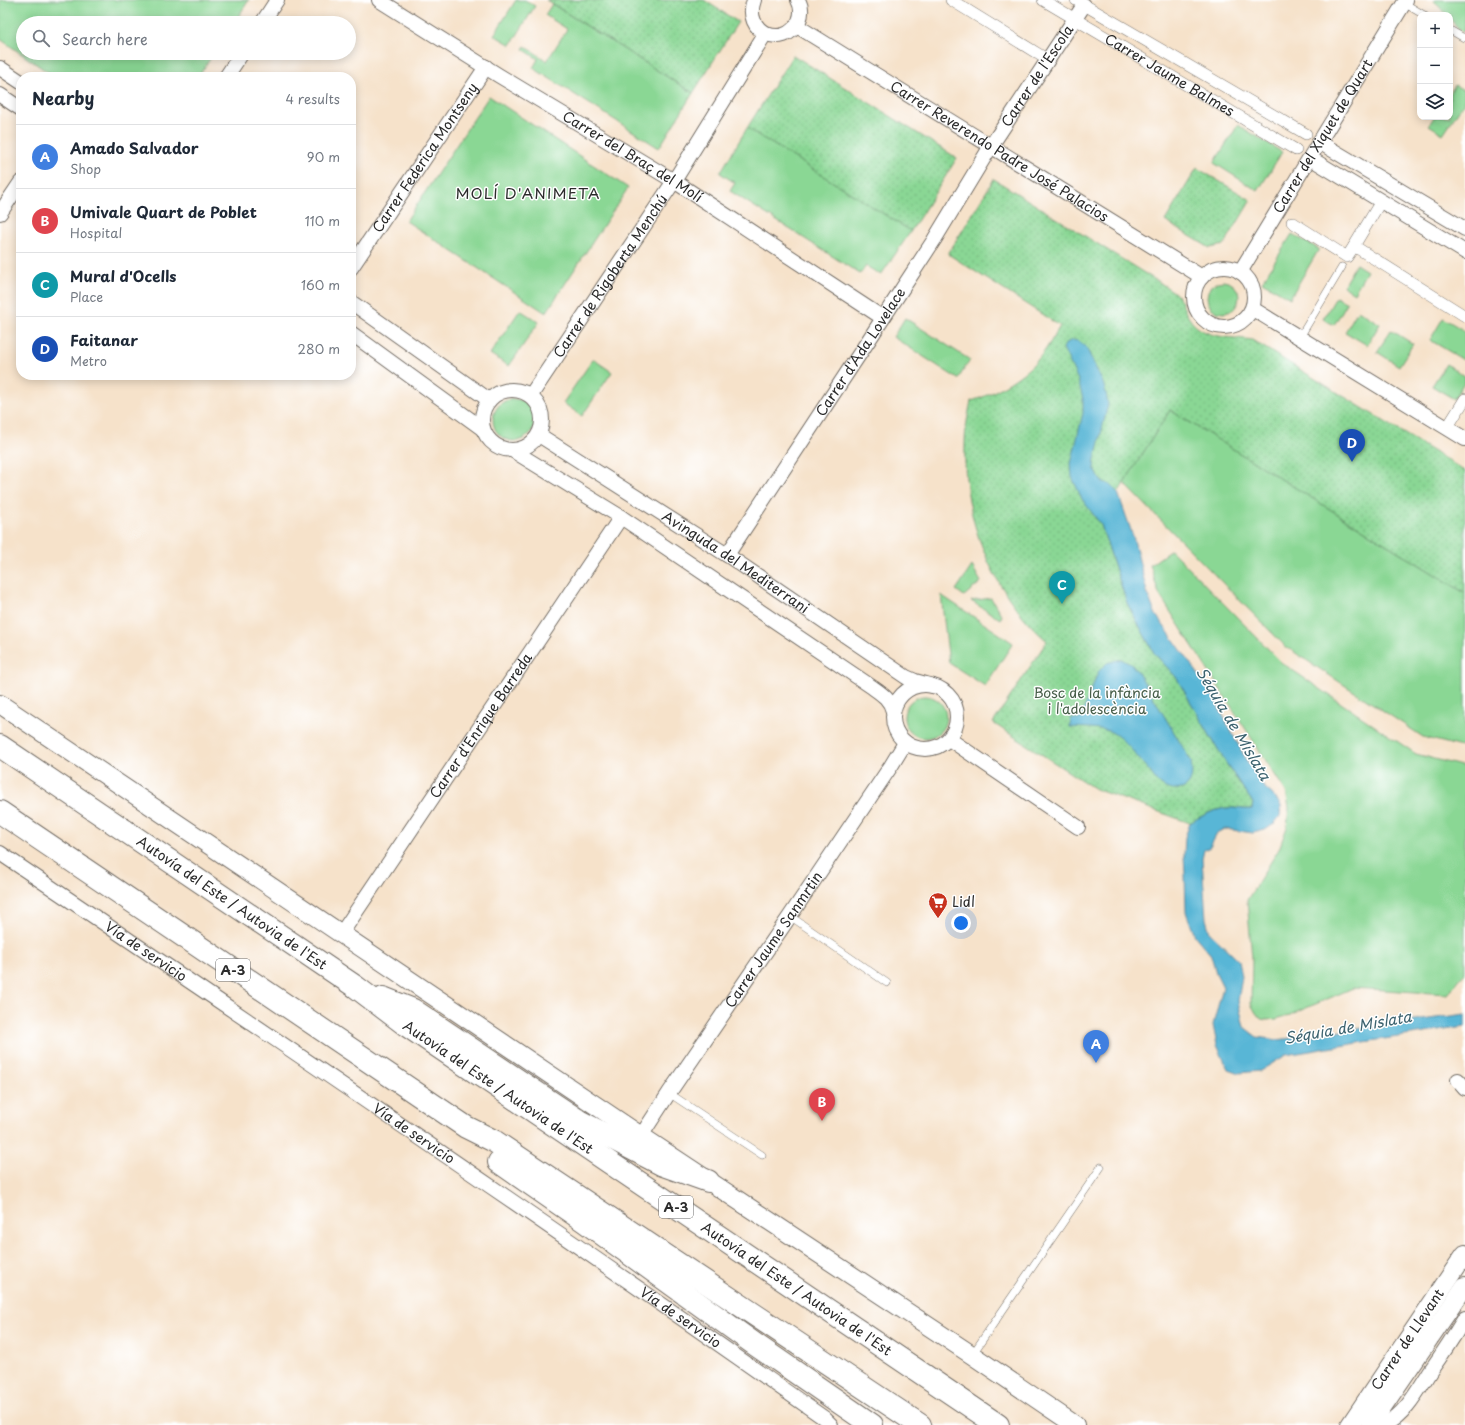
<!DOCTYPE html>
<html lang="en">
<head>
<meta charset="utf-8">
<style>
  body { margin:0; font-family:"Playpen Sans",sans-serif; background:#f6f6f7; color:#1f2937 }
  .controls { position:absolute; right:12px; top:12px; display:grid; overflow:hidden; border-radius:8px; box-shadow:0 2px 10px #0003 }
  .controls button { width:36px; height:36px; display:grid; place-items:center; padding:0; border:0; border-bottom:1px solid #e0e1e3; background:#fff; color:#1f2937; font:20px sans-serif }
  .you { position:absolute; left:961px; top:923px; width:14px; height:14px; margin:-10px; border:3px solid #fff; border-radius:50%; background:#1a73e8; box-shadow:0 0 0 6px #1a73e833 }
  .badge { display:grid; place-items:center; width:26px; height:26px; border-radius:50%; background:#c8321e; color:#fff; font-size:13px; font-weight:700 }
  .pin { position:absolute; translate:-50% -33px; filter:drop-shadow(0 1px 2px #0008) }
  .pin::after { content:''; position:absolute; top:21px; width:14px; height:12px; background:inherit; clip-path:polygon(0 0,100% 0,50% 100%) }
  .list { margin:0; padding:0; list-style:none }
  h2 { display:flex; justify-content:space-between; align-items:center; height:52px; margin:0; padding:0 16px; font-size:17px }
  h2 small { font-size:13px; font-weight:400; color:#747a83 }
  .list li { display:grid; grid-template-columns:26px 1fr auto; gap:12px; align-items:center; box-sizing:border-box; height:64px; padding:0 16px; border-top:1px solid #e0e1e3 }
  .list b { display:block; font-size:15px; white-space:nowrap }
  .list p { margin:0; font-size:13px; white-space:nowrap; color:#747a83 }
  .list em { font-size:13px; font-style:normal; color:#747a83 }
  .icon { flex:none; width:22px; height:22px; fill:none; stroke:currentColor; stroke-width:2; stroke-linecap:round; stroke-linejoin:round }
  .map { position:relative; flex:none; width:1465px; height:1425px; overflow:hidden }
  .search { position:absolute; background:#fff; box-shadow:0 2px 10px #0003; left:16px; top:16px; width:340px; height:44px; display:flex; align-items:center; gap:10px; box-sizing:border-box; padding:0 14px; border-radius:22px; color:#747a83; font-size:15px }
  .panel { position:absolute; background:#fff; box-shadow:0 2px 10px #0003; left:16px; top:72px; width:340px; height:308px; border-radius:16px }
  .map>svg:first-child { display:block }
  .green { fill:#8ad794; stroke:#5a8160 }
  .park { fill:url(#park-dots); stroke:#5a8160 }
  .water { fill:#58b6d6; stroke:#427080 }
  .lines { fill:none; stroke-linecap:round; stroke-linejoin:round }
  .service-casing { stroke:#726b63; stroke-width:8 }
  .pedestrian-casing { stroke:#726b63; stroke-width:12 }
  .minor-casing { stroke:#726b63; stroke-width:16 }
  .tertiary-casing { stroke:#726b63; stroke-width:20 }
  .motorway-casing { stroke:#726b63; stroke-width:24 }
  .service { stroke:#fff; stroke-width:7 }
  .pedestrian { stroke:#fff; stroke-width:11 }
  .minor { stroke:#fff; stroke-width:14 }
  .tertiary { stroke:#fff; stroke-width:18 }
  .motorway { stroke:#fff; stroke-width:22 }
  .labels { text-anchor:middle; stroke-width:3; stroke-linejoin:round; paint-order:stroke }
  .shield { fill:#fff; stroke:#6b6b6b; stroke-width:1 }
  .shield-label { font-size:13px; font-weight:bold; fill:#2b2b2b }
  .street-label { font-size:14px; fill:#2b2b2b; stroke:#fff }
  .park-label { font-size:14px; fill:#485f4a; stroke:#fff }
  .poi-label { font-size:14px; fill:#2b2b2b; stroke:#fff; text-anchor:start }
  .neighbourhood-label { font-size:15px; letter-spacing:1px; fill:#2b2b2b; stroke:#fff }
  .water-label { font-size:15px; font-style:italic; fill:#3d636f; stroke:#fff }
</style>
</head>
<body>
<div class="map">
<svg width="1465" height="1425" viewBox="0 0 1465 1425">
  <defs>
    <pattern id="park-dots" width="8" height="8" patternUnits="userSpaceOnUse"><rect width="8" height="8" fill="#8ad794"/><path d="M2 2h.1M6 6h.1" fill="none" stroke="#77b980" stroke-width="1.8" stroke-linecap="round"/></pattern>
  </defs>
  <rect width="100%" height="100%" fill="#fff"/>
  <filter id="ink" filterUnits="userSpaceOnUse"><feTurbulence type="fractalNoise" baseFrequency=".025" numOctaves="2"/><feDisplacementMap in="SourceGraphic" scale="8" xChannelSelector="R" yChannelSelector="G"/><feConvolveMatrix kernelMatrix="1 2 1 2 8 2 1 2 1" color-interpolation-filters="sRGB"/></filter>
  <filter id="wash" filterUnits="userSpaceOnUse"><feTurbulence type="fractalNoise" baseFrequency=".012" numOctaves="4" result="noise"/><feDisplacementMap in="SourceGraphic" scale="16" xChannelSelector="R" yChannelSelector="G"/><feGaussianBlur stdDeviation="0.9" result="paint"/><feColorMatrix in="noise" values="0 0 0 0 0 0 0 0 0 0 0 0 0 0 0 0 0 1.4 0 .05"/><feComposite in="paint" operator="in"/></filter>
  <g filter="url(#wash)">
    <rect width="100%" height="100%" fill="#f6e2ca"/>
    <path class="green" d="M0 0H249L234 23H23V53H214L198 77H55L0 39Z
      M516 0H525L535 6 511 45 494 35Z
      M1435 0H1465V31L1462 32 1450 19V15H1447L1434 1Z
      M552 4 693 93 659 148 533 68 538 59 523 49 525 46 547 61 567 29 545 15Z
      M1455 85 1465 91V101L1443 134 1429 125 1434 117H1450V93Z
      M489 96 628 188 546 313 406 221Z
      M1238 125 1282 152 1258 191 1214 163Z
      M747 128 911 231 881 275 866 266 860 274 730 191 735 183 720 173Z
      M1292 234 1319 249 1290 298 1262 282Z
      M1356 264 1367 271 1354 293 1343 286Z
      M1207 297a16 16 0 1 1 32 0a16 16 0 1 1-32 0Z
      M1336 297 1347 303 1334 325 1323 319Z
      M520 310 539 322 509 366 490 354Z
      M1358 310 1380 324 1367 345 1345 332Z
      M905 318 970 360 958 379 893 337Z
      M1443 318 1465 331V361L1430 340Z
      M1391 330 1413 344 1399 366 1377 352Z
      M593 359 612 372 582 416 563 403Z
      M1446 364 1465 376V381L1454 399 1432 386Z
      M493 420a21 21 0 1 1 42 0a21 21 0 1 1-42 0Z
      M1170 410 1465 593V748L1423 737 1285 646 1124 483Z
      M1171 550 1282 663 1416 754 1465 767V973L1447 994 1353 988 1290 1015 1276 1019 1268 1020 1261 1019 1256 1013 1251 1004 1252 958 1247 900 1279 849 1287 827 1289 808 1286 792 1159 594 1150 565Z
      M972 566 981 582 964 596 956 590Z
      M941 595 1013 643 985 686 949 663Z
      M991 598 1002 616 1000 619 971 601Z
      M904 717a21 21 0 1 1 42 0a21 21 0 1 1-42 0Z"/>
    <path class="park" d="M546 0H704L738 22 693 93Z
      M793 55 957 158 911 231 747 128Z
      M1197 168 1251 200 1224 245 1210 248 1165 221Z
      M994 179 1165 286C1169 289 1175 292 1178 296 1183 302 1184 311 1189 318 1203 340 1230 336 1252 340L1465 471V593L1170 410 1118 493 1092 513 1101 525 1127 603 1154 653 1176 677 1226 763 1253 803 1252 809C1243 810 1235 807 1226 808 1213 810 1201 816 1190 823L1095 789 993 723 1047 641C991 592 962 517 965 444 965 429 968 415 971 401 991 396 1027 374 1040 357 1048 347 1054 336 1060 326L948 254Z"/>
    <path class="water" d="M1073 340 1079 341 1086 347 1103 383 1106 393 1108 404 1095 459 1094 468 1101 481 1111 485 1118 493 1133 536 1148 596 1156 615 1209 689 1248 763 1264 787 1275 797 1281 806 1280 816 1274 824 1265 830 1253 833 1225 829 1218 832 1210 847 1204 850 1202 859 1206 919 1210 933 1239 961 1242 977 1238 1001 1244 1027 1257 1037 1277 1040 1465 1014V1027L1364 1042 1286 1055 1260 1071 1239 1073 1228 1069 1217 1045 1213 1025 1223 987 1216 973 1211 955 1195 936 1186 912 1185 874 1184 855 1185 837 1190 823C1201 816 1213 810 1226 808 1234 807 1243 810 1252 809L1253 803 1226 763 1176 677 1154 653 1127 603 1101 525 1082 499 1072 477 1071 464 1083 413V399L1078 380 1063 348 1066 343Z
      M1121 659 1132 665 1138 672 1191 761C1192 770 1194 783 1184 788 1178 790 1172 791 1166 788 1159 785 1155 779 1151 773 1139 760 1128 742 1113 733 1103 727 1082 728 1070 727L1071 718 1080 719 1098 672 1107 663Z"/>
  </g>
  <g filter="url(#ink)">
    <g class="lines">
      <g class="service-casing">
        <path id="service" d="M1404 3 1424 15
          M1450 30 1464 38 1465 37
          M1300 337 1342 267
          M790 916 887 983
          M669 1093 762 1155
          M972 1355 1101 1167"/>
      </g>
      <g class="pedestrian-casing">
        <g id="pedestrian">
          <path d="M951 0 1048 60"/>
          <path id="s1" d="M1043 0 1296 150"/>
          <path d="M1076 0 1306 134"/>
          <path d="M1292 222 1347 257 1354 246 1465 316"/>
          <path d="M1354 246 1381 201"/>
          <path d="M1447 428 1465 399"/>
        </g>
      </g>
      <g class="minor-casing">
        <g id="minor">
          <path id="s2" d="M379 0 498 75 674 181 883 318"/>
          <path d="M754 0C742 32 784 51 799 21 802 14 802 7 798 0"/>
          <path d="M262 23 277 0"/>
          <path id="s3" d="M797 26 1202 277"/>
          <path d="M0 68 21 82"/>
          <path d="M226 77 242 53"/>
          <path d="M0 95 21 109"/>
          <path d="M1319 142 1465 229"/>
          <path d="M1310 158 1465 252"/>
          <path d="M0 213 21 182"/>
          <circle cx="1224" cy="297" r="30"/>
          <path id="s4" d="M351 268 486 67"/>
          <path id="s5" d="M1240 272 1406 0"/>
          <path d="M351 302 489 400"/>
          <path d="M1253 309 1465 439"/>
          <path d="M351 333 483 429"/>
          <circle cx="512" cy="420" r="30"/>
          <path id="s6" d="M531 395 674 181 765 34"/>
          <path id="s7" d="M539 435 727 555 906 677 915 681 933 686"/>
          <path d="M512 450 621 517 872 687C882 694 890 699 893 711"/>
          <path id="s8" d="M727 555 874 332 934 240 991 146 1084 5"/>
          <circle cx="925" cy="717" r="32"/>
          <path d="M949 739 1078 827"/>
          <path id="s9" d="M0 853C276 1039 552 1226 824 1418L831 1425"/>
          <path id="s10" d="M341 934 621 517"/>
          <path d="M1458 1080 1465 1088"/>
          <path id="s11" d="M641 1136 669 1093 790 916 891 766 905 743"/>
          <path d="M1384 1425C1406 1414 1418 1390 1431 1370 1443 1353 1454 1336 1465 1318"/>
        </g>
      </g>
      <g class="tertiary-casing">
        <g id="tertiary">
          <path d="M0 704 641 1136 972 1355 1075 1425"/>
          <path id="s12" d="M1350 1425 1465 1254"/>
          <path d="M1370 1425 1465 1286"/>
        </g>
      </g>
      <g class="motorway-casing">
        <g id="motorway">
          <path id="s13" d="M0 746 356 987 406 1025 998 1425"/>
          <path d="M0 812 466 1127 494 1141 920 1425"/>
          <path d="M383 998 413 1010 579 1121 663 1165 708 1181"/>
          <path d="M499 1162 584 1221 753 1343 872 1425"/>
        </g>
      </g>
      <use href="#service" class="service"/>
      <use href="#pedestrian" class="pedestrian"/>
      <use href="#minor" class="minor"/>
      <use href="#tertiary" class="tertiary"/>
      <use href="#motorway" class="motorway"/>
    </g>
  </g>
  <defs>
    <g id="supermarket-pin" transform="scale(1)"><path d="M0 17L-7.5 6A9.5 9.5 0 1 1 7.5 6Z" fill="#c8321e" stroke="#fff"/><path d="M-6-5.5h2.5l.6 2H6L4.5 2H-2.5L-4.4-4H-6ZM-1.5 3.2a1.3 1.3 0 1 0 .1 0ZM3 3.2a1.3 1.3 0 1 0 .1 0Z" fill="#fff"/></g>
  </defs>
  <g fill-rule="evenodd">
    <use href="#supermarket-pin" x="938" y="902"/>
  </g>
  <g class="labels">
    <g class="shield">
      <rect x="216" y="959" width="34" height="22" rx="3"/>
      <rect x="659" y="1196" width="34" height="22" rx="3"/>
    </g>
    <g class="shield-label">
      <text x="233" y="975">A-3</text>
      <text x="676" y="1212">A-3</text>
    </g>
    <g class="street-label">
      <text dy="5" stroke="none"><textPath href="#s1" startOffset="147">Carrer Jaume Balmes</textPath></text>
      <text dy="5" stroke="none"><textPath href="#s8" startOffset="571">Carrer de l'Escola</textPath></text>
      <text dy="5" stroke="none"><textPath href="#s5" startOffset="159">Carrer del Xiquet de Quart</textPath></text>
      <text dy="5" stroke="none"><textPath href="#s3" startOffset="238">Carrer Reverendo Padre José Palacios</textPath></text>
      <text dy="5" stroke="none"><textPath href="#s2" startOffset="298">Carrer del Braç del Molí</textPath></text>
      <text dy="5" stroke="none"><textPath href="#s4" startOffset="133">Carrer Federica Montseny</textPath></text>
      <text dy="5" stroke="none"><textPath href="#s6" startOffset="143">Carrer de Rigoberta Menchú</textPath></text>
      <text dy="5" stroke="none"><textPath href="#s8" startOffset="243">Carrer d'Ada Lovelace</textPath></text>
      <text dy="5" stroke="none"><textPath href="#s7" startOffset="234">Avinguda del Mediterrani</textPath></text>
      <text dy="5" stroke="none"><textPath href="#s10" startOffset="251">Carrer d'Enrique Barreda</textPath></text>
      <text dy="5" stroke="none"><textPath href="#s13" startOffset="280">Autovía del Este / Autovia de l'Est</textPath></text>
      <text dy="5" stroke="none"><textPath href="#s11" startOffset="237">Carrer Jaume Sanmrtin</textPath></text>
      <text dy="5" stroke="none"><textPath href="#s9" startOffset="176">Vía de servicio</textPath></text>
      <text dy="5" stroke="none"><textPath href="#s13" startOffset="604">Autovía del Este / Autovia de l'Est</textPath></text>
      <text dy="5" stroke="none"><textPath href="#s9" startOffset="500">Vía de servicio</textPath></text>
      <text dy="5" stroke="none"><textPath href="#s13" startOffset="964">Autovía del Este / Autovia de l'Est</textPath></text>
      <text dy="5" stroke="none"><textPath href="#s9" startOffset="824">Vía de servicio</textPath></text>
      <text dy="5" stroke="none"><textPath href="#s12" startOffset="103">Carrer de Llevant</textPath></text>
    </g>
    <g class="park-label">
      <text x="1097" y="698">Bosc de la infància<tspan x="1097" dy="16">i l'adolescència</tspan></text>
    </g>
    <g class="poi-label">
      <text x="952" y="907">Lidl</text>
    </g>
    <g class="neighbourhood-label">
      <text x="528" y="199">MOLÍ D'ANIMETA</text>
    </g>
    <g class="water-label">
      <text transform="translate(1233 724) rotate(59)" y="5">Séquia de Mislata</text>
      <text transform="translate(1348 1028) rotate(-10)" y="5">Séquia de Mislata</text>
    </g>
  </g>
</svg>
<div class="controls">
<button>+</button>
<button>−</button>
<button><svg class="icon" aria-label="layers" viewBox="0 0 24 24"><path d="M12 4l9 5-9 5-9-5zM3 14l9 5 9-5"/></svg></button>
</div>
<div class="you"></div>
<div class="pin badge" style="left:1096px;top:1063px;background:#3f7fe0">A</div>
<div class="pin badge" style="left:822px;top:1121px;background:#e0444e">B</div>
<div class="pin badge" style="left:1062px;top:604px;background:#0f9aa8">C</div>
<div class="pin badge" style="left:1352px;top:462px;background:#1a4fb4">D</div>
<div class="search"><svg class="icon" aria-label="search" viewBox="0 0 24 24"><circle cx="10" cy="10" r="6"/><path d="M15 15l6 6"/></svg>Search here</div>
<section class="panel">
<h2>Nearby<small>4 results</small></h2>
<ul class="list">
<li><span class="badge" style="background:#3f7fe0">A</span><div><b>Amado Salvador</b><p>Shop</p></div><em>90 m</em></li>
<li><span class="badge" style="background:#e0444e">B</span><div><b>Umivale Quart de Poblet</b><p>Hospital</p></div><em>110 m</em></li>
<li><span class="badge" style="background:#0f9aa8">C</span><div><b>Mural d'Ocells</b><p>Place</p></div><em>160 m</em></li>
<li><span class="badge" style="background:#1a4fb4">D</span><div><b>Faitanar</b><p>Metro</p></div><em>280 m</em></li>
</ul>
</section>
</div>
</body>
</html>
